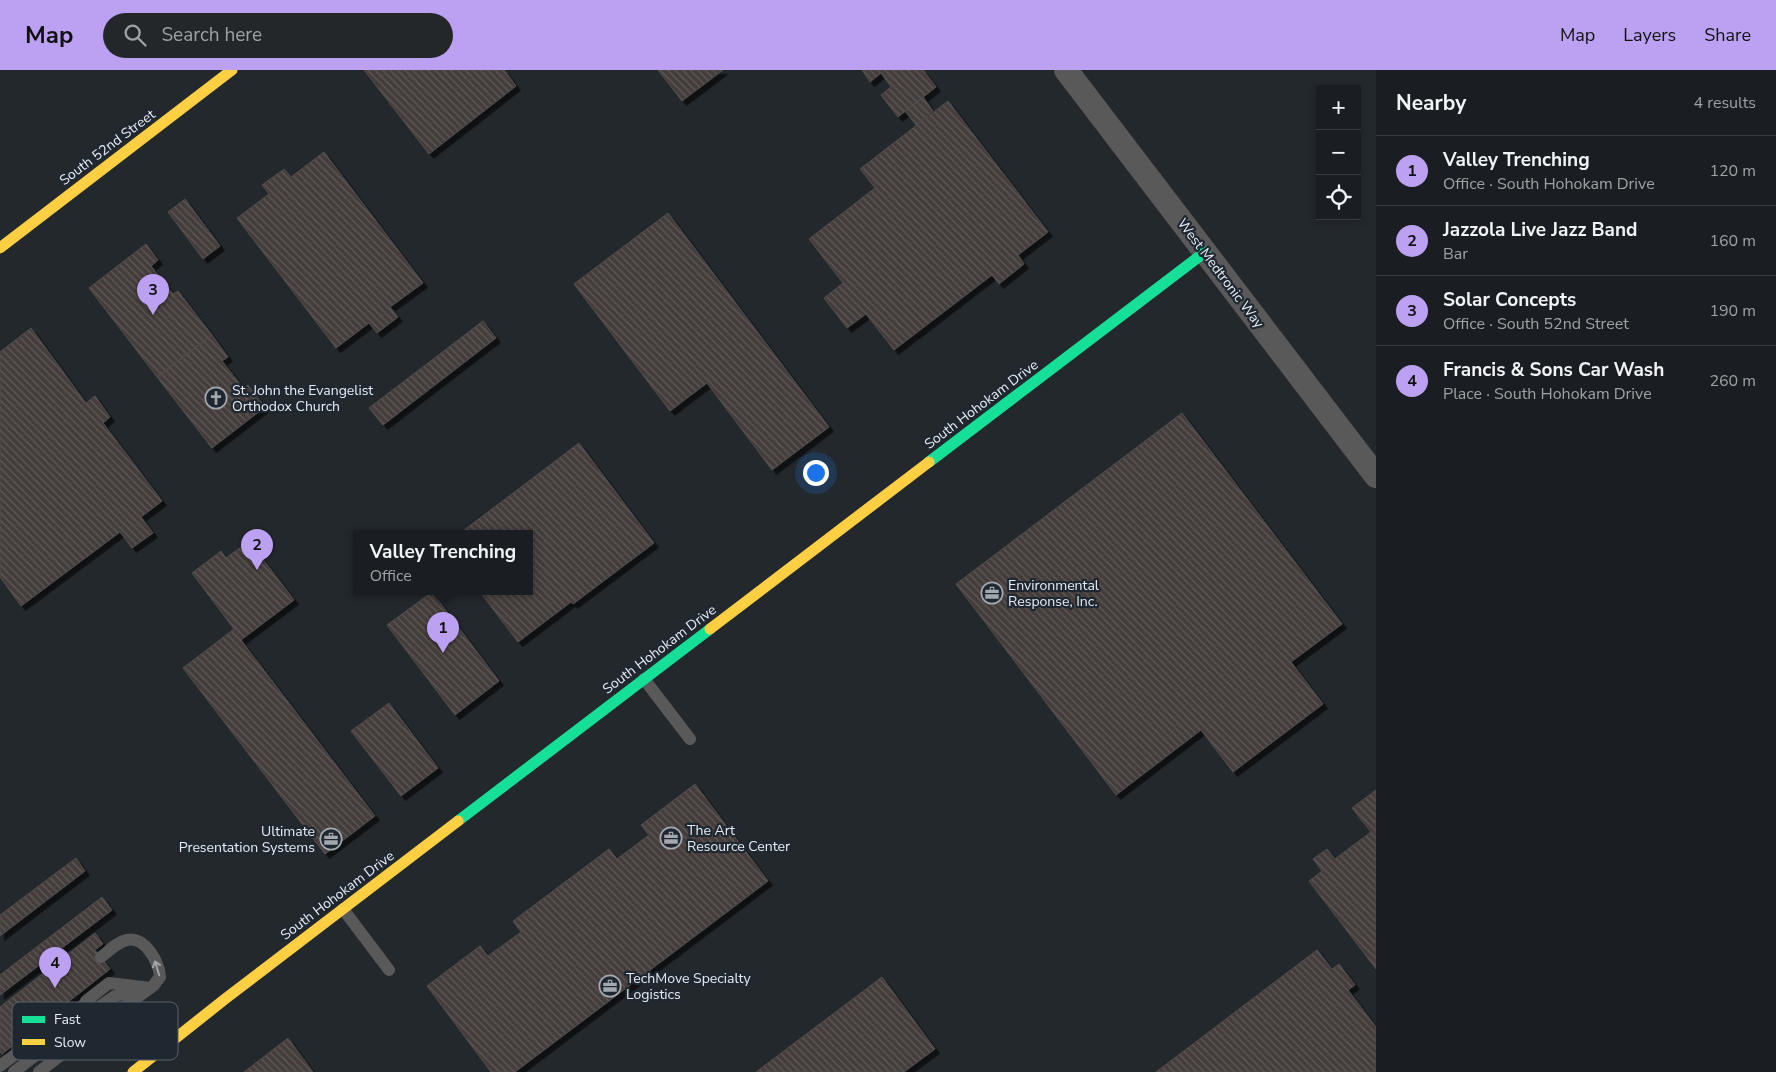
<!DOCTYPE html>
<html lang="en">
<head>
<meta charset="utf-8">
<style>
  body { margin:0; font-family:"Nunito Sans",sans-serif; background:#23272a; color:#f1f3f6 }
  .controls { position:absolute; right:15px; top:15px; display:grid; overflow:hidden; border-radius:0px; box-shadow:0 2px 8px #0003 }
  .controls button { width:45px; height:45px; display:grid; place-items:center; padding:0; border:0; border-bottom:1px solid #383c40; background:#1a1e22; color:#f1f3f6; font:25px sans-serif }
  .you { position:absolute; left:815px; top:402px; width:18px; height:18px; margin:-12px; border:4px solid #fff; border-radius:50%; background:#1a73e8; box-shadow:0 0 0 8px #1a73e833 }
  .badge { display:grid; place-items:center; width:32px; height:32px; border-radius:50%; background:#bca0f2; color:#111; font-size:16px; font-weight:700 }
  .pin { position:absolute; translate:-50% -41px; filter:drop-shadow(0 1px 2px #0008) }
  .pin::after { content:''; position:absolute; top:26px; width:18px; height:15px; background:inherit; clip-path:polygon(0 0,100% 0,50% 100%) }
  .popup { position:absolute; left:353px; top:460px; width:180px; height:65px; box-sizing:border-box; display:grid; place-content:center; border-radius:0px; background:#1a1e22; filter:drop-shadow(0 1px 4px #0005); font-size:16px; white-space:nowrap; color:#9fa2a5 }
  .popup b { font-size:19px; color:#f1f3f6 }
  .popup::after { content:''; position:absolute; left:50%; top:100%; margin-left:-10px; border:10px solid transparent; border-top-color:#1a1e22 }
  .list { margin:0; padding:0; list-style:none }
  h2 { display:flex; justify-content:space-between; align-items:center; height:65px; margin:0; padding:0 20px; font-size:21px }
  h2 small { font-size:16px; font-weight:400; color:#9fa2a5 }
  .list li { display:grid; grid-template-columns:32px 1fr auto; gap:15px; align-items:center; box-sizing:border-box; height:70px; padding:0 20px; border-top:1px solid #383c40 }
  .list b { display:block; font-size:19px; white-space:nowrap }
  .list p { margin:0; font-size:16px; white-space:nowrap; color:#9fa2a5 }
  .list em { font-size:16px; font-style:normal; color:#9fa2a5 }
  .icon { flex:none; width:28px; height:28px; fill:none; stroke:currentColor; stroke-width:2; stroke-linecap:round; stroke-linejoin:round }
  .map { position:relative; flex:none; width:1376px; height:1002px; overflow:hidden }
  header { display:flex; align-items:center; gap:30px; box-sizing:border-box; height:70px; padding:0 25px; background:#bca0f2; color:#111 }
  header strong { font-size:24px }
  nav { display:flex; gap:28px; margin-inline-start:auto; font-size:18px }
  .search { width:350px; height:45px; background:#23272a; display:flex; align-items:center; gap:12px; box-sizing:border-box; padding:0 18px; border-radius:28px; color:#9fa2a5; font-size:19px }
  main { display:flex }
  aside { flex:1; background:#1a1e22 }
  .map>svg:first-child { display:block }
  .building { fill:url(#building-back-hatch); stroke:#4e4d4e; filter:url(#shadow) }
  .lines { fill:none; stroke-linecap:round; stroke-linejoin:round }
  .lane { stroke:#5a595a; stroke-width:12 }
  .street { stroke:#5a595a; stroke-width:24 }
  .fast { stroke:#16e098; stroke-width:11 }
  .slow { stroke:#ffcf43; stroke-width:11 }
  .oneway { stroke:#a0a3a7 }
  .labels { text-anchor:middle; stroke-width:4.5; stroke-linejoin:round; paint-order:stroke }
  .street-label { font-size:14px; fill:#e7edf4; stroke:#1f2731 }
  .poi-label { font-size:14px; fill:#e7edf4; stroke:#1f2731; text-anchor:start }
  .key { fill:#1f2731; stroke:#5b626c; stroke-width:1 }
  .key-label { font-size:14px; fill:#e7edf4 }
</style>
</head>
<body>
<header>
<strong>Map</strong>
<div class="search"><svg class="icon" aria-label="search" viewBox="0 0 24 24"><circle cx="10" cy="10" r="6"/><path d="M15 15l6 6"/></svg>Search here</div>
<nav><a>Map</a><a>Layers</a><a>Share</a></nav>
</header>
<main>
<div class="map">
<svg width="1376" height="1002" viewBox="0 0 1376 1002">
  <defs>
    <pattern id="building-back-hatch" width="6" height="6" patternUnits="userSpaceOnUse" patternTransform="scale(1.25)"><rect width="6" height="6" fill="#443d3b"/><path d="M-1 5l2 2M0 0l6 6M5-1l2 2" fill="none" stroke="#5f5958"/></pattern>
    <filter id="shadow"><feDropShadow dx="4.5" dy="4.5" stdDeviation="0" flood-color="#0009"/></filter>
  </defs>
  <rect width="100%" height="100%" fill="#23282d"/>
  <path class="building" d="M364 0H504L516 16 429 84Z
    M658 0H723L682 31Z
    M862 0H923L936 17 898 47 881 25 891 17 881 3 870 12Z
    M923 27 933 41 916 55 905 41Z
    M948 31 1048 162 1018 185 1024 194 999 214 992 205 894 280 866 244 847 258 824 228 843 213 809 169 875 118 860 99Z
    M324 82 423 213 390 237 398 247 377 263 369 253 336 278 237 148 269 124 262 115 284 99 291 107Z
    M185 129 220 176 203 189 168 142Z
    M668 143 829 357 772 400 707 313 670 341 574 214Z
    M146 174 158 190 151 196 173 224 178 221 212 265 157 307 89 218Z
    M483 251 496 268 383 355 369 338Z
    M31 258 86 333 95 326 110 347 103 353 162 431 141 447 153 463 132 478 120 462 21 536 0 507V282Z
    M212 265 228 287 222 291 243 318 248 315 265 337 212 378 157 307Z
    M1182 343 1342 554 1291 592 1323 634 1233 702 1201 660 1116 725 956 514Z
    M579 373 654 473 573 534 571 532 518 572 480 522H529V464H459Z
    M249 471 294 530 241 570 375 746 325 784 183 598 234 559 192 503 221 481 226 488Z
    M432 522 499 611 455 645 387 555Z
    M389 633 438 698 401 726 351 661Z
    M695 714 768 811 515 1002H491L427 916 480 876 488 886 521 862 513 851 609 779 617 789 649 765 641 755Z
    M1376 720V899L1309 811 1322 801 1313 789 1327 779 1335 789 1371 762 1352 738Z
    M76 788 85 801 0 866V845Z
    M102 827 112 840 0 925V905Z
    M95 863 103 874 95 880 110 899 2 984 0 982V937Z
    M1317 880 1332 899 1339 894 1355 915 1348 920 1376 957V1002H1156Z
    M882 907 935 979 904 1002H756Z
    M83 928 105 957 94 966 72 937Z
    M288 968 313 1002H244Z"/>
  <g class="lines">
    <path class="lane" d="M644 609 690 669
      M343 839 389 900
      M101 887C109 881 117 872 127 870 145 866 159 892 160 907L153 916 102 953
      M86 931 109 913 150 918
      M93 941 115 926 140 920
      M0 996 74 940
      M14 1002 81 950
      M39 1002 90 962"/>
    <path class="street" d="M1066 0 1376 406"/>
    <path class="fast" d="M929 392 1205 182
      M458 751 710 559"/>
    <path class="slow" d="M0 178 232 0
      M710 559 929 392
      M133 1002 225 929 458 751"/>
  </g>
  <defs><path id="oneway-shaft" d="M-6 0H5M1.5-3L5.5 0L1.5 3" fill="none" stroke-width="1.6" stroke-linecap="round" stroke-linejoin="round" transform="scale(1.25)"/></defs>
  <use class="oneway" href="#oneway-shaft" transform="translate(157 898) rotate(-107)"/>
  <defs>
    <g id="church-ring" transform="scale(1.125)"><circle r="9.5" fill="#1f2731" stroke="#a2a8ae" stroke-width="1.5"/><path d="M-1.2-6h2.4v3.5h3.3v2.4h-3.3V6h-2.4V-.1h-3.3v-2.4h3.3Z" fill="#a2a8ae"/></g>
    <g id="office-ring" transform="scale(1.125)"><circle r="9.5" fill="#1f2731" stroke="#a2a8ae" stroke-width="1.5"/><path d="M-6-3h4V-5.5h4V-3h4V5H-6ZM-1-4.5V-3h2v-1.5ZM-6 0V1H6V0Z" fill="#a2a8ae"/></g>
  </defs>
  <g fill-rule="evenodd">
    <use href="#church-ring" x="216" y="328"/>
    <use href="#office-ring" x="992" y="523"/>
    <use href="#office-ring" x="671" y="768"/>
    <use href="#office-ring" x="331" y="769"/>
    <use href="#office-ring" x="610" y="916"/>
  </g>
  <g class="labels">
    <g class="street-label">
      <text transform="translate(107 77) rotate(-37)" y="5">South 52nd Street</text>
      <text transform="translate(1221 203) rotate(53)" y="5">West Medtronic Way</text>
      <text transform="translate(981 334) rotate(-37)" y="5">South Hohokam Drive</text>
      <text transform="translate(659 579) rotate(-37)" y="5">South Hohokam Drive</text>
      <text transform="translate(337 825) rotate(-37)" y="5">South Hohokam Drive</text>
    </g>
    <g class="poi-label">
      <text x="232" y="325">St. John the Evangelist<tspan x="232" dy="16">Orthodox Church</tspan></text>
      <text x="1008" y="520">Environmental<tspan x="1008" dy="16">Response, Inc.</tspan></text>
      <text x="687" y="765">The Art<tspan x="687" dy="16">Resource Center</tspan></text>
      <text x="315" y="766" text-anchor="end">Ultimate<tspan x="315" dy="16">Presentation Systems</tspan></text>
      <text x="626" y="913">TechMove Specialty<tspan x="626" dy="16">Logistics</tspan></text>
    </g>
  </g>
  <rect x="12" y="932" width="166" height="58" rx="8" class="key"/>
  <rect x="22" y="946" width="23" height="7" fill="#16e098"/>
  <rect x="22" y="969" width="23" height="6" fill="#ffcf43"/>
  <g class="key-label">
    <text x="54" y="954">Fast</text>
    <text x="54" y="977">Slow</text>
  </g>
</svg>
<div class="controls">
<button>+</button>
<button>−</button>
<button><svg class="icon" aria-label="locate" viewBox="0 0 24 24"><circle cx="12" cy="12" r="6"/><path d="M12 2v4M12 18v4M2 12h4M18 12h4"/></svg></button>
</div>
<div class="you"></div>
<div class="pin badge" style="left:443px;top:583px">1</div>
<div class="popup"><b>Valley Trenching</b>Office</div>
<div class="pin badge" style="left:257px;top:500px">2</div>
<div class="pin badge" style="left:153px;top:245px">3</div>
<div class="pin badge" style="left:55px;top:918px">4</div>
</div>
<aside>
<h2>Nearby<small>4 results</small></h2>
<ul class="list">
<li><span class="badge">1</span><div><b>Valley Trenching</b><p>Office · South Hohokam Drive</p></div><em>120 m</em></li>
<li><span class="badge">2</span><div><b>Jazzola Live Jazz Band</b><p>Bar</p></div><em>160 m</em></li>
<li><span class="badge">3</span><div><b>Solar Concepts</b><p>Office · South 52nd Street</p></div><em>190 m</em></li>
<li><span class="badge">4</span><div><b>Francis &amp; Sons Car Wash</b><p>Place · South Hohokam Drive</p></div><em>260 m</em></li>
</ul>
</aside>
</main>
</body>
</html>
